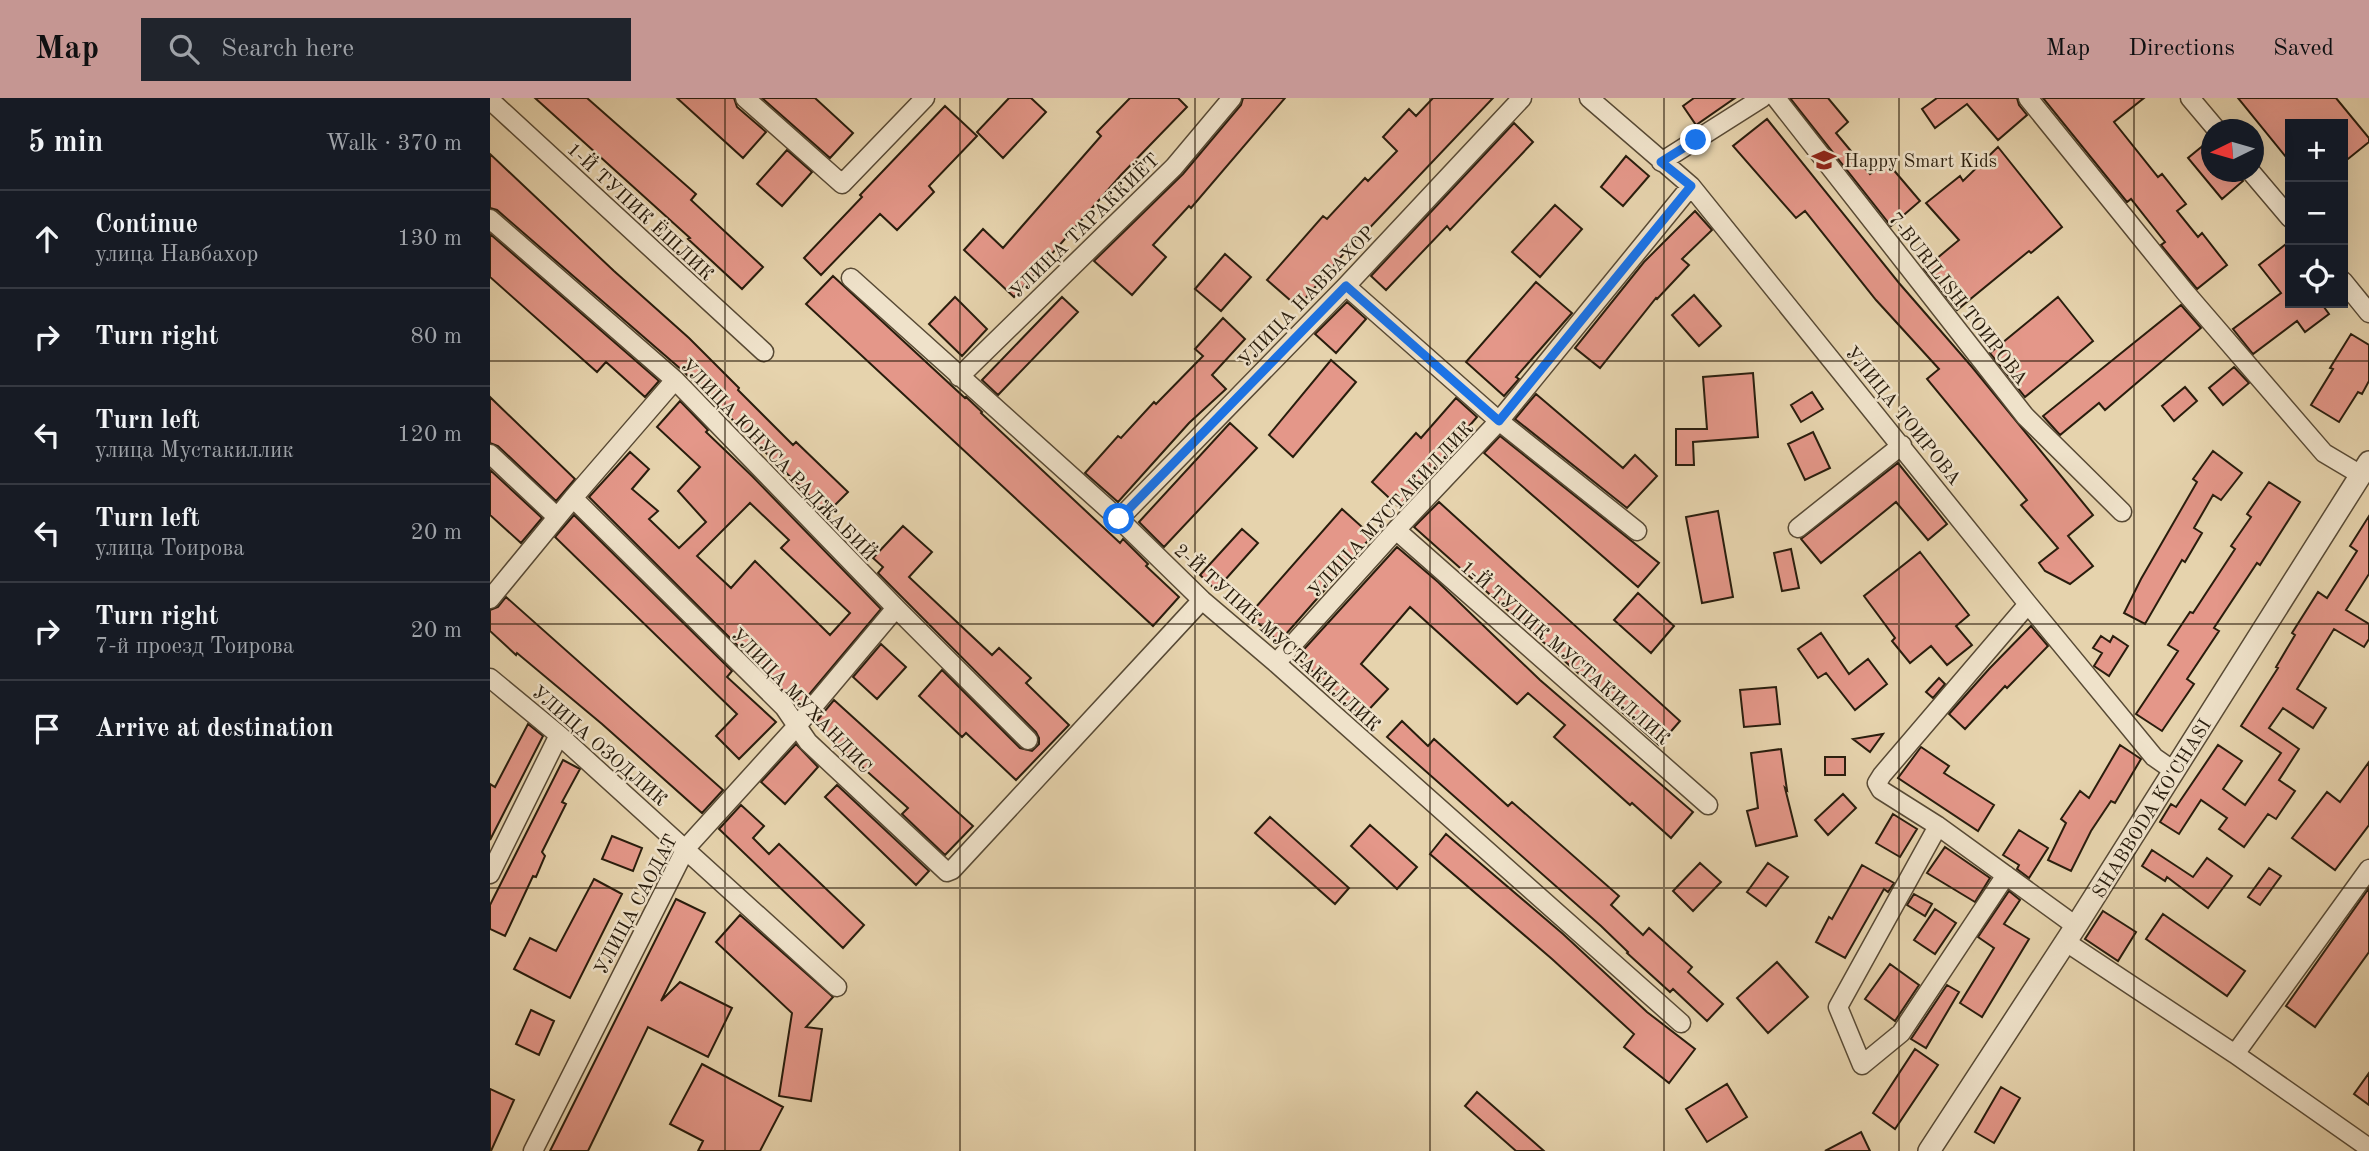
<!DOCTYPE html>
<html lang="en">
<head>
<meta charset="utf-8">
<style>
  body { margin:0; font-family:"Old Standard TT",serif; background:#20242c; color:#f1f3f6 }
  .controls { position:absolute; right:21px; top:21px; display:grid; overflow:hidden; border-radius:0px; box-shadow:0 7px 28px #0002 }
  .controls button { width:63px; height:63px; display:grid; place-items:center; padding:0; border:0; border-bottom:2px solid #363941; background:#171b24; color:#f1f3f6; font:35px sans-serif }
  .compass { position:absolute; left:1711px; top:21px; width:63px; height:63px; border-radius:50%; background:#171b24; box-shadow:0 7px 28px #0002; rotate:265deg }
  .stop { position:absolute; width:21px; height:21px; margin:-16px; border:5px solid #1a73e8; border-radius:50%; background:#fff }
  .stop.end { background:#1a73e8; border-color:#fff; box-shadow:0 2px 7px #0008 }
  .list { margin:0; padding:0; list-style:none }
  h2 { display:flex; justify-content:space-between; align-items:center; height:91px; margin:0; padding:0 28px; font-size:30px }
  h2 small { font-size:23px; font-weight:400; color:#9ea1a6 }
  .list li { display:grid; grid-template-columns:46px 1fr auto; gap:21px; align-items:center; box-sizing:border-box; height:98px; padding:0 28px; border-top:2px solid #363941 }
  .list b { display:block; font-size:26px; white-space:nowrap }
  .list p { margin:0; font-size:23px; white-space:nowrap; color:#9ea1a6 }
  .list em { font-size:23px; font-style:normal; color:#9ea1a6 }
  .icon { flex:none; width:38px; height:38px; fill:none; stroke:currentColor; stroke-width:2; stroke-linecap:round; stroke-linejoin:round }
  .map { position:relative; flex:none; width:1879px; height:1053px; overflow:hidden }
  header { display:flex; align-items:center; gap:42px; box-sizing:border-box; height:98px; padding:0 35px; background:#c59692; color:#111 }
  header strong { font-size:33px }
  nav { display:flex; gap:38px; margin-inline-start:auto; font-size:24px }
  .search { width:490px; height:63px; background:#20242c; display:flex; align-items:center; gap:18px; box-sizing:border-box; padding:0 24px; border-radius:0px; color:#9ea1a6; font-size:26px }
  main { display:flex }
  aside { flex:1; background:#171b24 }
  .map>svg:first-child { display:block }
  .building { fill:#e49789; stroke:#291d0d; stroke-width:2; fill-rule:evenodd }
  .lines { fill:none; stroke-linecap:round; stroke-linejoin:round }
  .minor-casing { stroke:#584a35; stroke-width:21 }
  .tertiary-casing { stroke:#584a35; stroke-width:24 }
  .minor { stroke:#efe2ca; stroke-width:18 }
  .tertiary { stroke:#efe2ca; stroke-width:21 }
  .route { stroke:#1a73e8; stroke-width:9 }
  .grid { fill:none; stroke:#291d0d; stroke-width:2; stroke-opacity:0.55 }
  .labels { text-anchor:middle; stroke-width:5; stroke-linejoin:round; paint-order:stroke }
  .poi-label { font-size:19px; fill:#291d0d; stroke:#efe2ca; text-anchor:start }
  .street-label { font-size:19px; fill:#291d0d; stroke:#efe2ca }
</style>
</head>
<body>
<header>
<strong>Map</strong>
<div class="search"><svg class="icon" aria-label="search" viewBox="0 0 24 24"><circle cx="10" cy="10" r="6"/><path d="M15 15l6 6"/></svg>Search here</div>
<nav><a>Map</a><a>Directions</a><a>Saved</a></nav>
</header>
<main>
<aside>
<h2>5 min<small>Walk · 370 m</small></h2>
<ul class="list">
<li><svg class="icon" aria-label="ahead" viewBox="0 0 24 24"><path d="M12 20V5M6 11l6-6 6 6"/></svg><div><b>Continue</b><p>улица Навбахор</p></div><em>130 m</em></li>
<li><svg class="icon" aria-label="right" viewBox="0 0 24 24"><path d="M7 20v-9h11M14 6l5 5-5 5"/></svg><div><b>Turn right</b></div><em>80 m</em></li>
<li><svg class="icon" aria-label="left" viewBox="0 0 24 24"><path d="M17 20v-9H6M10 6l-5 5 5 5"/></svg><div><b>Turn left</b><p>улица Мустакиллик</p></div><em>120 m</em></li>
<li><svg class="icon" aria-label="left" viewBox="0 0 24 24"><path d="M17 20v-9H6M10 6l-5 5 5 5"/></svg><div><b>Turn left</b><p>улица Тоирова</p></div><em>20 m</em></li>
<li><svg class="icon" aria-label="right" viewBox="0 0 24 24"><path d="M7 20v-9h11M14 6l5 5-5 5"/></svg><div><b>Turn right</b><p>7-й проезд Тоирова</p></div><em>20 m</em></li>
<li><svg class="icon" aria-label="arrive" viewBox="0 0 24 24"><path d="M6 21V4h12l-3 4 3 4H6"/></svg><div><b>Arrive at destination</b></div></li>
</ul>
</aside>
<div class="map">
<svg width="1879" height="1053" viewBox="0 0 1879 1053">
  <rect width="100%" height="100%" fill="#e6d3ad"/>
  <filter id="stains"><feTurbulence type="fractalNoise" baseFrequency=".00286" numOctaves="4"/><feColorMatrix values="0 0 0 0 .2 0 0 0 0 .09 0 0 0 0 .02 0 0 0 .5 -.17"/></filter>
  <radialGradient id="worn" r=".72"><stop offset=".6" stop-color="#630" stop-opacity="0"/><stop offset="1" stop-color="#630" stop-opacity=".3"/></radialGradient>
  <path class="building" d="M45 0H97L206 96 201 102 273 169 252 191 198 141 200 140Z
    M187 0H244L247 9 276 34 253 60Z
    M272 0H325L363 35 340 60Z
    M519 0H541L556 14 513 60 487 34Z
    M640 0H688L697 9 631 77 524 199 474 152 493 131 513 150 611 38 607 34Z
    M753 0H795L701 110 699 108 663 147 676 159 642 197 604 163 693 76 751 7Z
    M943 0H1003L870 140 868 139 808 209 777 182 833 118 837 121 875 80 878 83 907 53 893 39 919 11 926 18Z
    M1204 0H1245L1206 27 1193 8Z
    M1300 0H1338L1358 24 1346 35 1380 76 1396 63 1430 103 1401 128Z
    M1447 0H1527L1529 7 1537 17 1508 42 1477 6 1445 30 1432 11Z
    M1553 0H1654L1624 24 1668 79 1672 76 1696 106 1687 113 1708 139 1712 135 1737 167 1707 191 1671 147 1675 144 1641 101 1637 104Z
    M1748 0H1846L1879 40V44L1853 65V26H1800V64Z
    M455 8 487 38 439 88 444 94 407 132 390 116 331 177 314 160 372 99 370 97Z
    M1277 21 1409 185 1482 269 1603 417 1578 438 1603 468 1580 486 1555 473 1549 465 1568 450 1531 407 1537 402 1437 281 1449 271 1386 202 1315 113 1306 120 1243 48Z
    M1024 25 1043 44 960 132 957 128 896 192 881 178Z
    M1721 41V74H1745L1753 83 1732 101 1698 60Z
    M1508 49 1572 129 1541 155 1539 153 1467 212 1434 171 1469 142 1436 105 1470 78 1473 83Z
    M297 52 322 74 292 108 267 86Z
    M0 56 124 173 199 240 249 290 248 292 303 347 306 344 358 394 337 415 193 273 7 112 0 110Z
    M1136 58 1159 78 1133 108 1111 89Z
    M1065 107 1092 131 1050 179 1022 154Z
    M1205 113 1222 132 1192 161 1199 167 1167 201 1166 200 1110 270 1085 250 1154 164Z
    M0 136 169 283 155 299 116 264 107 274 0 179Z
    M1800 143V205H1831L1839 216 1815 234 1807 223 1763 256 1743 231 1791 195 1769 167Z
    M735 156 761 179 731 213 705 191Z
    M343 178 475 300 476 299 492 314 491 315 630 445 633 441 658 466 656 468 689 499 663 528 316 206Z
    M1046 184 1082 215 1026 279 1029 281 1014 298 976 264Z
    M1204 197 1231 228 1209 248 1182 217Z
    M465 199 497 231 472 258 439 226Z
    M572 199 588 214 508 297 492 282Z
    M1568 199 1603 243 1535 299 1500 255Z
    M857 204 876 221 846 255 825 236Z
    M1691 207 1711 230 1615 312 1609 305 1570 337 1553 318Z
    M733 220 755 241 722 277 736 291 699 325 628 404 595 375 628 338 631 340 664 304 666 306 713 258 705 251Z
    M1861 236 1879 247V283L1872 296 1868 294 1849 324 1821 307 1843 271 1840 270Z
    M841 262 866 284 803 359 779 337Z
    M1744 269 1759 285 1733 307 1719 290Z
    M1263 275 1268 339 1203 344 1204 367H1186V331H1217L1213 279Z
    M1695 289 1707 303 1684 323 1672 308Z
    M1322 294 1333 311 1311 324 1301 307Z
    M1046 296 1133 370 1145 357 1167 378 1137 410 1025 321Z
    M0 299 85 381 66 403 8 348 0 345Z
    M966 300 987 319 909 409 882 384 926 335 931 340Z
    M190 303 218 332 216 334 262 378 391 511 312 605 308 602 305 605 99 399 140 354 159 371 142 391 168 413 159 421 189 450 216 424 188 393 210 369 167 329ZM260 405 299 442 291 450 360 515 340 537 265 463 241 490 207 458Z
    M740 325 767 350 674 449 649 424Z
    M1323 334 1340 370 1315 382 1298 346Z
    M1010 338 1169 465 1148 489 994 355Z
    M1723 353 1752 375 1731 402 1723 397 1704 430 1712 435 1695 464 1692 462 1655 526 1634 515 1651 481 1707 384 1703 381Z
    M1408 365 1457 426 1438 442 1406 404 1331 465 1311 441Z
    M0 372 52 420 31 445 0 417Z
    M1779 384 1810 404 1770 467 1767 465 1724 530 1729 533 1697 581 1704 586 1672 633 1646 616 1688 553 1678 547 1700 514 1703 515 1745 451 1741 448 1761 419 1757 416Z
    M949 404 1190 623 1169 647 924 429Z
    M852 411 882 438 789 544 759 517Z
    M1228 413 1243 499 1212 505 1196 419Z
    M84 417 242 573 237 579 286 624 249 661 226 638 247 616 65 439Z
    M1879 418V476L1856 512 1879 526V541L1874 549 1844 531 1807 591 1836 610 1823 630 1793 610 1779 630 1809 651 1789 682 1805 693 1786 721 1778 716 1754 749 1729 731 1737 720 1711 702 1689 736 1670 724 1681 706 1686 709 1728 647 1752 663 1733 691 1755 707 1791 655 1751 628 1788 570 1786 569 1805 537 1802 535 1828 494 1837 500 1867 453 1860 448Z
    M413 428 442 454 419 479 502 557 509 550 541 580 536 585 579 627 526 682 476 635 472 639 429 598 452 572 530 650 542 653 549 646V640L546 634 388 475 393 469 383 460Z
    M752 431 768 445 726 492 710 477Z
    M907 449 948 484 1050 582 1203 714 1181 740 1142 705 1140 707 1064 639 1075 627 1038 595 1027 606 920 509 871 566 898 591 872 619 807 559Z
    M1301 451 1309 490 1292 493 1284 455Z
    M1430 454 1479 517 1466 528 1482 547 1457 567 1441 548 1420 565 1402 543 1405 540 1374 498Z
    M1148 495 1184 528 1161 555 1124 522Z
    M16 499 233 692 212 715 112 626 27 555 26 557 0 533V512L8 509Z
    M1541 528 1558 548 1517 590 1515 588 1475 631 1459 616 1499 571Z
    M1331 535 1359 576 1378 561 1397 586 1365 612 1336 575 1328 580 1308 551Z
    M1611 538 1620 544 1623 538 1638 548 1619 578 1604 568 1612 555 1603 550Z
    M391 546 416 569 387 601 363 579Z
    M1449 580 1455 586 1443 600 1436 594Z
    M1286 589 1290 626 1254 629 1250 592Z
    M344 602 483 728 455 757 412 716 418 710 324 626Z
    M912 623 938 648 944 641 1018 708 1022 704 1129 798 1121 807 1153 837 1159 830 1202 869 1198 874 1233 906 1217 923 1183 891 1180 894 1137 855 1138 854 1111 828 897 639Z
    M38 626 53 638 0 742V686L5 689Z
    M1393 636 1380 654 1363 641Z
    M306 646 328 669 295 706 271 684Z
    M1630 647 1651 661 1625 705 1621 703 1601 733 1581 773 1558 762 1576 725 1571 721 1590 693 1599 700Z
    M1431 649 1459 668 1454 675 1504 707 1488 733 1408 680Z
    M1291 651 1297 692 1295 690 1307 738 1266 748 1257 713 1268 710 1261 655Z
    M1335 659H1355V677H1335Z
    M73 662 90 671 72 704 76 706 52 754 55 758 46 779 43 778 15 838 0 831V807Z
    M1879 664V727L1845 772 1802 740 1837 694 1850 704Z
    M347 687 439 773 426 787 335 699Z
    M1353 696 1366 710 1338 737 1325 722Z
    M251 707 274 728 263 740 279 756 289 746 374 827 353 850 229 731Z
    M1403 716 1427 731 1410 759 1386 745Z
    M780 719 859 790 845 806 765 735Z
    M880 727 927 769 907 791 861 748Z
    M1529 732 1558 750 1539 780 1527 771 1529 767 1513 757Z
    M956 736 1073 836 1157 914 1205 951 1179 985 1134 949 1144 936 1062 861 940 756Z
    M122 738 152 750 143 773 112 761Z
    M1455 749 1500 780 1485 804 1437 775Z
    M1662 752 1703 779 1717 760 1742 778 1718 810 1677 779 1675 783 1652 768Z
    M1210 765 1231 784 1203 813 1183 793Z
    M1278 765 1298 779 1276 808 1257 794Z
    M1372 767 1404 785 1398 794 1394 791 1355 860 1326 844 1339 819 1342 821Z
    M1779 770 1791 778 1770 807 1758 799Z
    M104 781 132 796 80 900 24 871 40 840 66 853Z
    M1879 790V854L1825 929 1796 908Z
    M1519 793 1530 802 1514 826 1539 841 1492 919 1470 905 1504 850 1488 839Z
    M1424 796 1442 806 1435 818 1417 807Z
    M186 801 215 815 171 903 190 884 242 910 218 959 158 929 98 1053H60Z
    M1445 811 1466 825 1445 856 1424 842Z
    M1613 813 1646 834 1628 863 1595 841Z
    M1673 816 1755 873 1737 898 1656 841Z
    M250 817 343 899 316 929 332 931 321 1003 289 998 302 915 226 844Z
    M1287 864 1318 899 1278 935 1247 900Z
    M1400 866 1429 887 1405 923 1375 901Z
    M1457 887 1469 894 1436 950 1421 941Z
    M41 912 64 923 49 957 26 946Z
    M1425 951 1448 967 1405 1031 1383 1015Z
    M212 966 293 1009 270 1053H208L213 1043 180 1026Z
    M1879 975V1007L1864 996Z
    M1237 986 1257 1019 1217 1044 1196 1011Z
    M1511 989 1530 1000 1504 1045 1485 1034Z
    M0 991 24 1002 1 1053H0Z
    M987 994 1054 1053H1026L975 1008Z
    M1371 1034 1380 1053H1335Z"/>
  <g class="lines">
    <g class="minor-casing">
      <path id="minor" d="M255 0 352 86 435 0
        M1099 0 1201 88 1538 506 1664 659 1684 673
        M1286 0 1535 318 1632 414
        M1538 0 1695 194 1834 355 1871 377
        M1700 0 1727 32
        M0 2 274 254
        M1171 64 1272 0
        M1761 74 1800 120
        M0 121 185 282 406 510 538 642
        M361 180 629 421 712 502 786 565 1191 925
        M1853 183 1879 215
        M856 188 1009 323 1147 433
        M469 279 684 69 742 0
        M0 356 67 419
        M83 400 294 609 318 644 457 774 462 772 712 502
        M629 421 856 188 1032 0
        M1308 430 1412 347
        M906 432 1218 707
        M0 501 83 400 185 282
        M1538 506 1392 677 1387 685 1391 692 1448 728 1586 828
        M786 565 906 432 1009 323 1201 88
        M0 580 69 637 347 889
        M1448 728 1348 909 1372 967 1411 935 1516 777
        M0 776 69 637
        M1576 844 1745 956 1879 1050
        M1745 956 1879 771
        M43 1053 196 750 306 629 406 510"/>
    </g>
    <g class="tertiary-casing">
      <path id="tertiary" d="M1439 1053 1586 828 1879 364"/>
    </g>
    <use href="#minor" class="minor"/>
    <use href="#tertiary" class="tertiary"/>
  </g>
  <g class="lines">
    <path class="route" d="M629 421 856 188 1009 323 1201 88 1171 64 1206 42"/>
  </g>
  <path class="grid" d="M235 0V1053M470 0V1053M705 0V1053M940 0V1053M1174 0V1053M1409 0V1053M1644 0V1053M0 263H1879M0 526H1879M0 790H1879"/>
  <defs>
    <g id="school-bare" transform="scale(1.89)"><path d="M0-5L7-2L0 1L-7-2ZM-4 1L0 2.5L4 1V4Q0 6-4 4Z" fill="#8f2418" stroke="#efe2ca" stroke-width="2.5" paint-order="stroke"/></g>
  </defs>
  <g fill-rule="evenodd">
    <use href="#school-bare" x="1334" y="62"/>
  </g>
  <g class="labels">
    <g class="poi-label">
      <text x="1354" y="69">Happy Smart Kids</text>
    </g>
    <g class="street-label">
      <text transform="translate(151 113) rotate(43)" y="7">1-Й ТУПИК ЁШЛИК</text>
      <text transform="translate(594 127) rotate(-44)" y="7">УЛИЦА ТАРАККИЁТ</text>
      <text transform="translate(816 198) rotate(-46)" y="7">УЛИЦА НАВБАХОР</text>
      <text transform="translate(1469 200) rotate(52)" y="7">7-BURILISH ТОИРОВА</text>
      <text transform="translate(1414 317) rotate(51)" y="7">УЛИЦА ТОИРОВА</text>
      <text transform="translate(289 361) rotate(46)" y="7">УЛИЦА ЮНУСА РАДЖАБИЙ</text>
      <text transform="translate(900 411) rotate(-47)" y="7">УЛИЦА МУСТАКИЛЛИК</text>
      <text transform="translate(788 539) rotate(42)" y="7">2-Й ТУПИК МУСТАКИЛЛИК</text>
      <text transform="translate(1076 554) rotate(41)" y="7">1-Й ТУПИК МУСТАКИЛЛИК</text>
      <text transform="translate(312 602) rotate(46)" y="7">УЛИЦА МУХАНДИС</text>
      <text transform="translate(110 647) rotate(41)" y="7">УЛИЦА ОЗОДЛИК</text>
      <text transform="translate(1661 710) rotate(-58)" y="7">SHABBODA KO'CHASI</text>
      <text transform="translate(145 806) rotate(-62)" y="7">УЛИЦА САОДАТ</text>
    </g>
  </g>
  <rect width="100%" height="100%" filter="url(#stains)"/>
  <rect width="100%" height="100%" fill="url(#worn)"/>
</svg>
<div class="controls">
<button>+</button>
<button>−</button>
<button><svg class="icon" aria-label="locate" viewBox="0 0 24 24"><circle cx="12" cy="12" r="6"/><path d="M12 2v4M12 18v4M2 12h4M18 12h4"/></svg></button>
</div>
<svg class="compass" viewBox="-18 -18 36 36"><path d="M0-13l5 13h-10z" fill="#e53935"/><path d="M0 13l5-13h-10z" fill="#9ea1a6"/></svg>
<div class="stop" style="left:629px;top:421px"></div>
<div class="stop end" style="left:1206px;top:42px"></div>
</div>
</main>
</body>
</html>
